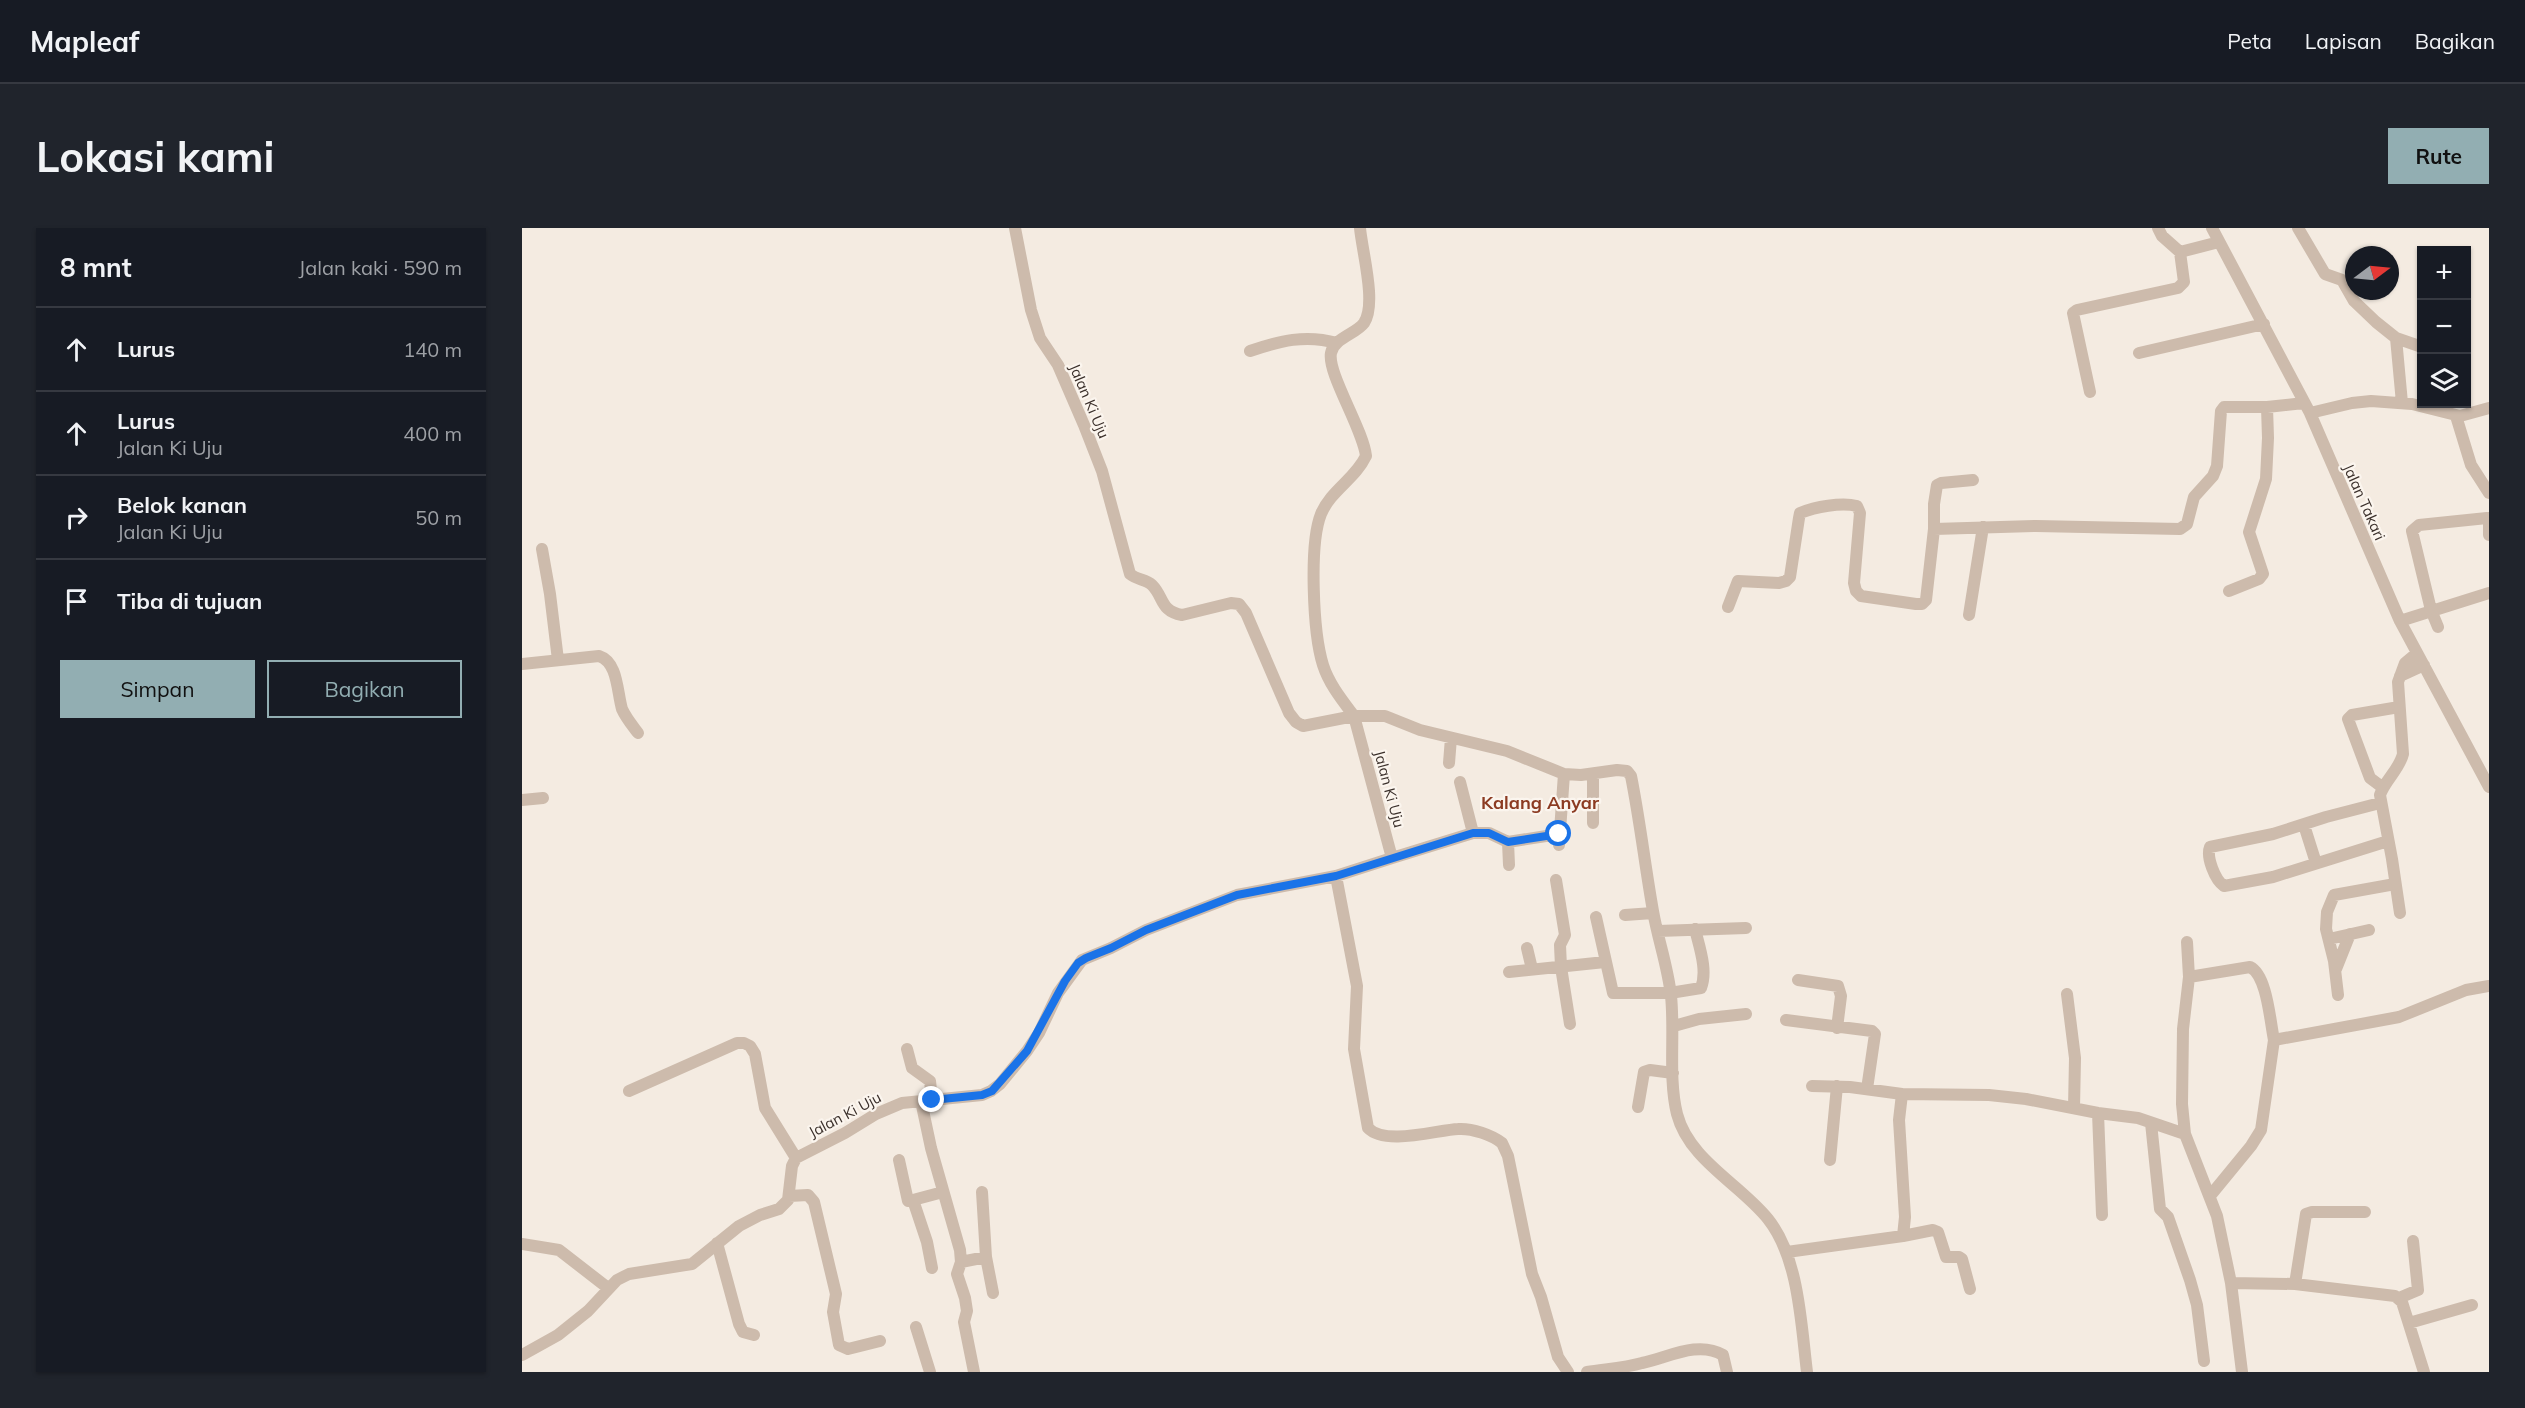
<!DOCTYPE html>
<html lang="id">
<head>
<meta charset="utf-8">
<style>
  body { margin:0; font-family:Mulish,sans-serif; background:#20242c; color:#f1f3f6 }
  .controls { position:absolute; right:18px; top:18px; display:grid; overflow:hidden; border-radius:0px; box-shadow:0 2px 4px #0004 }
  .controls button { width:54px; height:54px; display:grid; place-items:center; padding:0; border:0; border-bottom:2px solid #363941; background:#171b24; color:#f1f3f6; font:30px sans-serif }
  .compass { position:absolute; left:1823px; top:18px; width:54px; height:54px; border-radius:50%; background:#171b24; box-shadow:0 2px 4px #0004; rotate:74deg }
  .stop { position:absolute; width:18px; height:18px; margin:-14px; border:4px solid #1a73e8; border-radius:50%; background:#fff }
  .stop.end { background:#1a73e8; border-color:#fff; box-shadow:0 2px 6px #0008 }
  .list { margin:0; padding:0; list-style:none }
  h2 { display:flex; justify-content:space-between; align-items:center; height:78px; margin:0; padding:0 24px; font-size:26px }
  h2 small { font-size:20px; font-weight:400; color:#9ea1a6 }
  .list li { display:grid; grid-template-columns:39px 1fr auto; gap:18px; align-items:center; box-sizing:border-box; height:84px; padding:0 24px; border-top:2px solid #363941 }
  .list b { display:block; font-size:22px; white-space:nowrap }
  .list p { margin:0; font-size:20px; white-space:nowrap; color:#9ea1a6 }
  .list em { font-size:20px; font-style:normal; color:#9ea1a6 }
  .actions { display:flex; gap:12px; padding:18px 24px }
  .actions a { flex:1; padding:14px 0; border:2px solid #92aeb2; border-radius:0px; text-align:center; font-size:21px; color:#92aeb2 }
  .actions .main { background:#92aeb2; color:#111 }
  .icon { flex:none; width:33px; height:33px; fill:none; stroke:currentColor; stroke-width:2; stroke-linecap:round; stroke-linejoin:round }
  .map { position:relative; flex:none; width:1967px; height:1144px; overflow:hidden; border-radius:0px }
  header { display:flex; align-items:center; gap:36px; box-sizing:border-box; height:84px; padding:0 30px; background:#171b24; border-bottom:2px solid #363941 }
  header strong { font-size:28px }
  nav { display:flex; gap:33px; margin-inline-start:auto; font-size:21px }
  .intro { display:flex; align-items:center; justify-content:space-between; box-sizing:border-box; height:144px; padding:0 36px }
  h1 { margin:0; font-size:42px }
  .button { padding:15px 27px; border-radius:0px; background:#92aeb2; color:#111; font-size:21px; font-weight:700 }
  main { display:flex; gap:36px; padding:0 36px }
  aside { flex:1; background:#171b24; border-radius:0px; box-shadow:0 2px 4px #0004 }
  .map>svg:first-child { display:block }
  .lines { fill:none; stroke-linecap:round; stroke-linejoin:round }
  .minor { stroke:#cdbbac; stroke-width:12 }
  .route { stroke:#1a73e8; stroke-width:8 }
  .labels { text-anchor:middle; stroke-width:4.5; stroke-linejoin:round; paint-order:stroke }
  .street-label { font-size:15px; fill:#3b302b; stroke:#fbf5ee }
  .quarter-label { font-size:18px; font-weight:bold; fill:#8c3b22; stroke:#fbf5ee }
</style>
</head>
<body>
<header>
<strong>Mapleaf</strong>
<nav><a>Peta</a><a>Lapisan</a><a>Bagikan</a></nav>
</header>
<div class="intro"><h1>Lokasi kami</h1><a class="button">Rute</a></div>
<main>
<aside>
<h2>8 mnt<small>Jalan kaki · 590 m</small></h2>
<ul class="list">
<li><svg class="icon" aria-label="ahead" viewBox="0 0 24 24"><path d="M12 20V5M6 11l6-6 6 6"/></svg><div><b>Lurus</b></div><em>140 m</em></li>
<li><svg class="icon" aria-label="ahead" viewBox="0 0 24 24"><path d="M12 20V5M6 11l6-6 6 6"/></svg><div><b>Lurus</b><p>Jalan Ki Uju</p></div><em>400 m</em></li>
<li><svg class="icon" aria-label="right" viewBox="0 0 24 24"><path d="M7 20v-9h11M14 6l5 5-5 5"/></svg><div><b>Belok kanan</b><p>Jalan Ki Uju</p></div><em>50 m</em></li>
<li><svg class="icon" aria-label="arrive" viewBox="0 0 24 24"><path d="M6 21V4h12l-3 4 3 4H6"/></svg><div><b>Tiba di tujuan</b></div></li>
</ul>
<div class="actions"><a class="main">Simpan</a><a>Bagikan</a></div>
</aside>
<div class="map">
<svg width="1967" height="1144" viewBox="0 0 1967 1144">
  <rect width="100%" height="100%" fill="#f4ebe1"/>
  <g class="lines">
    <path class="minor" d="M838 0C840 23 855 76 842 95 834 106 812 110 809 125 805 145 841 201 844 228 833 251 809 262 799 286 787 316 791 405 801 437 807 456 820 472 832 488H863L898 502 985 523 1042 546 1059 547 1095 542 1105 543 1109 548C1118 593 1123 638 1131 683 1136 712 1146 739 1149 768 1153 805 1146 850 1155 886 1167 932 1218 956 1246 991 1277 1030 1279 1096 1285 1144
      M1636 0 1640 8 1658 24
      M1690 0 1788 185 1878 393 1967 559
      M1776 0 1803 46 1820 52 1832 73 1854 94 1874 110 1900 119
      M1874 110 1880 175
      M728 123C758 113 783 106 815 115
      M1617 125 1742 96
      M1568 164 1551 85 1555 82 1656 60 1662 54 1658 24 1697 14
      M1788 185 1830 175 1849 173 1890 176 1938 188 1967 180
      M1934 188 1949 237 1967 265
      M1967 290V307
      M1412 301V276L1415 257 1419 255 1451 252
      M20 321 28 366 36 432
      M1707 363 1737 351 1741 346 1727 304 1744 251 1746 210 1745 179
      M1206 379 1216 353 1257 355 1264 353 1268 349 1277 290 1278 285C1293 279 1319 274 1335 278L1338 285 1332 355 1334 363 1339 368 1394 376H1400L1404 372 1412 301 1514 298 1658 301 1665 296 1672 269 1691 248 1695 238 1699 183 1702 179H1745L1782 175
      M1447 387 1461 299
      M1878 393 1967 365
      M1916 399 1909 382 1890 303 1897 297 1965 290
      M0 436 77 428C96 434 95 464 100 481 104 490 110 497 116 505
      M1878 448 1902 437
      M927 535 929 510
      M1860 559 1848 550 1826 491 1830 487 1877 479
      M0 572 21 570
      M1858 575 1804 589 1751 606 1688 619C1684 629 1693 652 1702 658L1751 649 1866 613
      M1071 595V546
      M1782 597 1794 635
      M951 605H967L986 614 987 637
      M986 614 1037 606
      M1037 617 1042 546
      M870 630 951 605 938 554
      M814 648 835 758 832 821 846 900C863 918 915 902 936 901 950 900 970 907 980 915L986 928 1010 1046 1019 1069 1036 1129 1046 1144
      M1034 652 1043 707 1038 717 1039 739 1048 796
      M1878 685 1870 631 1858 567C1863 552 1877 542 1881 526L1876 454 1883 435 1895 425
      M1103 687 1131 685
      M1074 689 1091 765H1148L1179 760C1186 742 1177 718 1173 701
      M1136 703 1224 700
      M1807 711 1847 702
      M1665 714 1667 749 1661 801 1660 876 1663 906 1695 988 1709 1055 1720 1144
      M1005 720 1010 741
      M1814 741 1828 706
      M987 744 1083 734
      M1667 749 1728 739C1745 747 1748 793 1752 812
      M1276 752 1316 758 1319 768 1315 800
      M1545 766 1553 830 1552 880
      M1816 767 1812 733 1804 701 1805 684 1812 667 1873 656
      M1264 792 1350 803 1353 806 1345 861
      M1152 798 1177 791 1224 786
      M385 821 390 840 408 853 410 872
      M1290 858 1328 859 1380 866
      M107 863 215 815H222L228 818 233 826 243 880 274 930
      M399 873 409 920 438 1022 439 1034 435 1046 443 1070 445 1083 442 1094 452 1144
      M1116 879 1122 844 1128 842 1151 845
      M1576 885 1580 987
      M1629 895 1638 981 1646 989 1668 1052 1675 1077 1682 1133
      M377 932 386 973 391 972
      M1308 932 1315 858
      M460 964 464 1029
      M267 968 286 967 292 974 314 1066 311 1084 317 1117 326 1121 358 1113
      M1688 968 1729 918 1739 902 1752 812 1877 789 1944 762 1967 758
      M1381 1008 1411 1002 1416 1004 1424 1029H1437L1440 1031 1448 1061
      M195 1015 217 1096 221 1104 232 1107
      M0 1016 37 1022 86 1060
      M1265 1024 1381 1008 1383 989 1377 892 1380 866 1467 867 1504 871 1576 885 1616 890 1663 906
      M439 1034 464 1029 471 1065
      M410 1040 405 1014 391 972 421 964
      M1709 1055 1773 1056 1873 1068 1880 1074 1902 1144
      M1773 1056 1784 986 1790 984H1843
      M1877 1070 1896 1062 1891 1013
      M1887 1095 1950 1077
      M394 1099 408 1144
      M0 1127 36 1107 66 1083 95 1052 107 1046 170 1036 217 998 238 987 257 981 266 972 270 938 274 930 323 905 354 886 380 875 460 867 469 863 478 856 505 823 517 805 536 765 560 732 589 720 624 702 715 667 814 648 870 630 832 488 781 498 774 494 767 485 724 385 717 376 709 375 660 387C638 383 642 369 630 357 624 351 615 352 608 346L580 243 562 197 536 137 518 110 509 82 493 0
      M1065 1144C1083 1141 1102 1140 1120 1135 1145 1130 1176 1112 1201 1127L1205 1144"/>
  </g>
  <g class="lines">
    <path class="route" d="M410 872 460 867 470 863 505 823 543 753 556 735 564 730 589 720 624 702 715 667 814 648 951 605H967L986 614 1037 606"/>
  </g>
  <g class="labels">
    <g class="street-label">
      <text transform="translate(567 173) rotate(67)" y="5">Jalan Ki Uju</text>
      <text transform="translate(1842 274) rotate(66)" y="5">Jalan Takari</text>
      <text transform="translate(867 561) rotate(75)" y="5">Jalan Ki Uju</text>
      <text transform="translate(323 887) rotate(-28)" y="5">Jalan Ki Uju</text>
    </g>
    <g class="quarter-label">
      <text x="1018" y="581">Kalang Anyar</text>
    </g>
  </g>
</svg>
<div class="controls">
<button>+</button>
<button>−</button>
<button><svg class="icon" aria-label="layers" viewBox="0 0 24 24"><path d="M12 4l9 5-9 5-9-5zM3 14l9 5 9-5"/></svg></button>
</div>
<svg class="compass" viewBox="-18 -18 36 36"><path d="M0-13l5 13h-10z" fill="#e53935"/><path d="M0 13l5-13h-10z" fill="#9ea1a6"/></svg>
<div class="stop" style="left:1037px;top:606px"></div>
<div class="stop end" style="left:410px;top:872px"></div>
</div>
</main>
</body>
</html>
